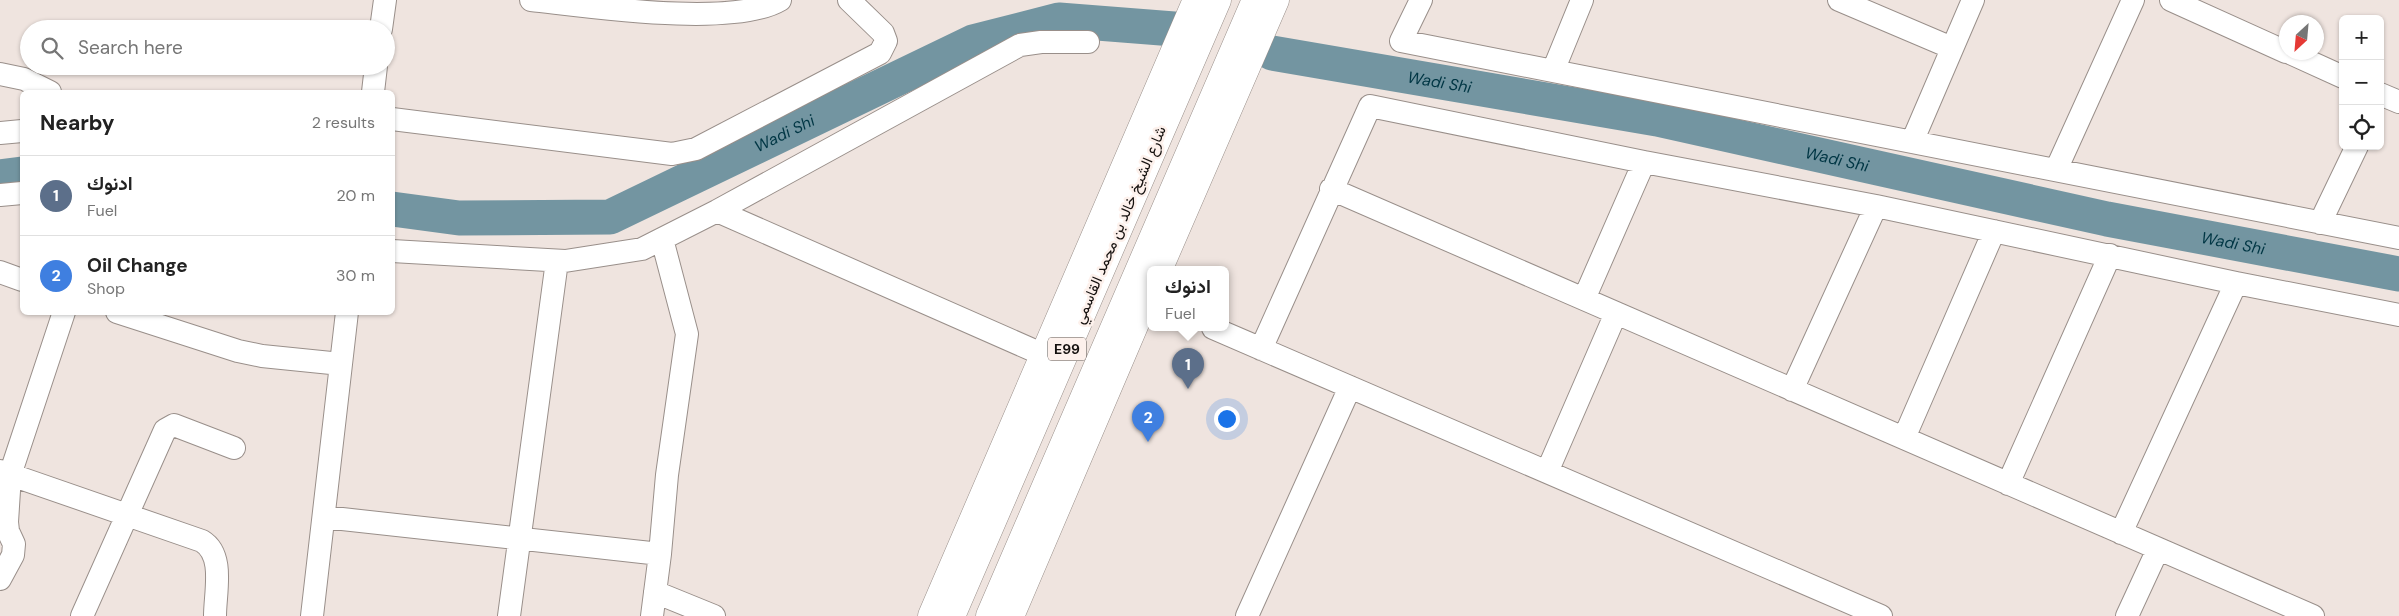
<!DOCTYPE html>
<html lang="en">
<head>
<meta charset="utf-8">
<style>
  body { margin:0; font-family:"DM Sans",Vazirmatn,sans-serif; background:#f6f6f6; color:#222 }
  .controls { position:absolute; right:15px; top:15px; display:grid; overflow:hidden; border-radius:8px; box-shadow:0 1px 4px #0004 }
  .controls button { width:45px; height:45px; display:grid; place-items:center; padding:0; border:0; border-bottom:1px solid #e0e0e0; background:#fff; color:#222; font:25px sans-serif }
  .compass { position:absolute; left:2279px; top:15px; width:45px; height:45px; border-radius:50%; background:#fff; box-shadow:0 1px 4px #0004; rotate:206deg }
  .you { position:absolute; left:1226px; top:418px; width:18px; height:18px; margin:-12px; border:4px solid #fff; border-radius:50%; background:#1a73e8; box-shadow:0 0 0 8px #1a73e833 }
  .badge { display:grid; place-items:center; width:32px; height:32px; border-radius:50%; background:#34926a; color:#fff; font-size:16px; font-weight:700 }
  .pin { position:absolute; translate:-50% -41px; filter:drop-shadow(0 1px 2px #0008) }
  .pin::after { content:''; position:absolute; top:26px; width:18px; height:15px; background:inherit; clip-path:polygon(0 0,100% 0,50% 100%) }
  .popup { position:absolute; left:1147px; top:266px; width:82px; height:65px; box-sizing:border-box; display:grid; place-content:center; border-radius:8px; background:#fff; filter:drop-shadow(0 1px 4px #0005); font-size:16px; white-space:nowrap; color:#767676 }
  .popup b { font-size:19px; color:#222 }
  .popup::after { content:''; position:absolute; left:50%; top:100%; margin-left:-10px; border:10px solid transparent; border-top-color:#fff }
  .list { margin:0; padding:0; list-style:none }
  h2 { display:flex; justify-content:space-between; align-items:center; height:65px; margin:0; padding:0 20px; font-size:21px }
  h2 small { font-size:16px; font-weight:400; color:#767676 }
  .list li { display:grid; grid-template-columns:32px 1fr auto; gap:15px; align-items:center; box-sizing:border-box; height:80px; padding:0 20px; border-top:1px solid #e0e0e0 }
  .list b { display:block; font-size:19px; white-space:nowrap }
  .list p { margin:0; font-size:16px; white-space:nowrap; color:#767676 }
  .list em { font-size:16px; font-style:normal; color:#767676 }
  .icon { flex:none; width:28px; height:28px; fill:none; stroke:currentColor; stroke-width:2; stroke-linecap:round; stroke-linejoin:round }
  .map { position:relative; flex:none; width:2399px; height:616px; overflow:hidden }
  .search { position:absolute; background:#fff; box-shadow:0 1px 4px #0004; left:20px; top:20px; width:375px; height:55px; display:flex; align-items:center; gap:12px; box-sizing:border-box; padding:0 18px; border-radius:28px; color:#767676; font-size:19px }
  .panel { position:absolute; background:#fff; box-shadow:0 1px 4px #0004; left:20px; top:90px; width:375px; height:225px; border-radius:8px }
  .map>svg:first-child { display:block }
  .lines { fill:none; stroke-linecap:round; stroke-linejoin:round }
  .river { stroke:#7395a1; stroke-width:35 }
  .street-casing { stroke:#998f8a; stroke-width:24 }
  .secondary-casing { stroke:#998f8a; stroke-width:29 }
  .highway-casing { stroke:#998f8a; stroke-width:29 }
  .street { stroke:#fff; stroke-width:22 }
  .secondary { stroke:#fff; stroke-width:28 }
  .highway { stroke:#fff; stroke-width:28 }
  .labels { text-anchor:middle; stroke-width:5; stroke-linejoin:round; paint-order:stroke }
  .shield { fill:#fdf1ec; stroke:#5b5451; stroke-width:1 }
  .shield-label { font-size:14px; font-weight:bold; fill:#15110f }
  .street-label { font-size:15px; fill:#15110f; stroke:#fdf1ec }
  .water-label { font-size:16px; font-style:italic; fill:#003644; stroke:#fdf1ec }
</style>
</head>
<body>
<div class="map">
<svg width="2399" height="616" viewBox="0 0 2399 616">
  <rect width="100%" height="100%" fill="#efe4df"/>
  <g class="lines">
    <g class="river">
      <path id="s1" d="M1272 53 1657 119 2107 219 2399 274"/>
      <path d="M0 177 22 174"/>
      <path id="s2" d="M392 209 459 218 610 217 973 42 1059 20 1174 29"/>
    </g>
    <g class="street-casing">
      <path id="street" d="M531 0C587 6 733 28 780 0
        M1421 0 1401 41 2399 238
        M1839 0 1952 48
        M2171 0 2286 52
        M381 29 385 0
        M2288 52 2343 77
        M1553 71 1582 0
        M0 74 24 79 50 92
        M373 92 376 66
        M2380 94 2399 102
        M392 119 672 154 696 149 880 53 886 41 883 33 849 0
        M0 133 22 131
        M1912 142 1973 0
        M2056 170 2133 0
        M1331 189 2313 616
        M0 195 22 193
        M717 211 1044 355
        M2320 223 2357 146
        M392 251 565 261 642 249 717 211 1020 45 1041 42H1088
        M0 272 22 280
        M1584 299 1644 162
        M117 312 238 351 262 356 341 364
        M1213 328 1881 616
        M1261 349 1370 106 1644 162 1876 206 2236 283 2399 315
        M1792 390 1876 206
        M1904 438 1994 231
        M0 471 202 541C225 555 215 592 215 616
        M1547 472 1616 313
        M2008 484 2110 255
        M324 517 660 554
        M2121 533 2236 283
        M0 579 13 555 14 544 8 531 7 522 10 475 64 312
        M655 592 714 616
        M82 616 165 430 174 425 234 448
        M312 616 347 312
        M509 616 557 261
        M652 616 660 554 667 475 687 334 662 239
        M1247 616 1350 387
        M2127 616 2158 549"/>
    </g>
    <g class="secondary-casing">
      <path id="secondary" d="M1158 270 1275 0
        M932 616 1197 0
        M1010 616 1150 288"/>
    </g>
    <g class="highway-casing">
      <path id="highway" d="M951 616 1217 0
        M990 616 1256 0"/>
    </g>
    <use href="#street" class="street"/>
    <use href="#secondary" class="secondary"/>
    <use href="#highway" class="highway"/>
  </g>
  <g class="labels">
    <rect class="shield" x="1048" y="337.5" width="38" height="23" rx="4"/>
    <g class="shield-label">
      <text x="1067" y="354">E99</text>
    </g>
    <g class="street-label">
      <text transform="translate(1120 225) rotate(-67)" y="5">شارع الشيخ خالد بن محمد القاسمي</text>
    </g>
    <g class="water-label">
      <text dy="6" stroke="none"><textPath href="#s1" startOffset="170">Wadi Shi</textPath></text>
      <text dy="6" stroke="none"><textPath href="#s2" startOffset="412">Wadi Shi</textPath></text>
      <text dy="6" stroke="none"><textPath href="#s1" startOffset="575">Wadi Shi</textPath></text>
      <text dy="6" stroke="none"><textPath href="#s1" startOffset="980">Wadi Shi</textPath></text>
    </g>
  </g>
</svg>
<div class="controls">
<button>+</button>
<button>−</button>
<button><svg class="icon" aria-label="locate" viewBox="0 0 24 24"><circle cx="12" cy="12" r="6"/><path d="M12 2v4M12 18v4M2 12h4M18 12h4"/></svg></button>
</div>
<svg class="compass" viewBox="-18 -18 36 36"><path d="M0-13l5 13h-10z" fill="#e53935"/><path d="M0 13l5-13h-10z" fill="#767676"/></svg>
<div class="you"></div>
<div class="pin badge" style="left:1188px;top:389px;background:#5c6f8a">1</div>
<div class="popup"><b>ادنوك</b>Fuel</div>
<div class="pin badge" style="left:1148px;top:442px;background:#3f7fe0">2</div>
<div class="search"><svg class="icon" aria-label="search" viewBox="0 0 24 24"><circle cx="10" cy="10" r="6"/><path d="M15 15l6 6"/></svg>Search here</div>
<section class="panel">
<h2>Nearby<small>2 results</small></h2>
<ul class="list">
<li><span class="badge" style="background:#5c6f8a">1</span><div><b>ادنوك</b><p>Fuel</p></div><em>20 m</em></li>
<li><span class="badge" style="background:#3f7fe0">2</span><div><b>Oil Change</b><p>Shop</p></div><em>30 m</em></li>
</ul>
</section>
</div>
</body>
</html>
